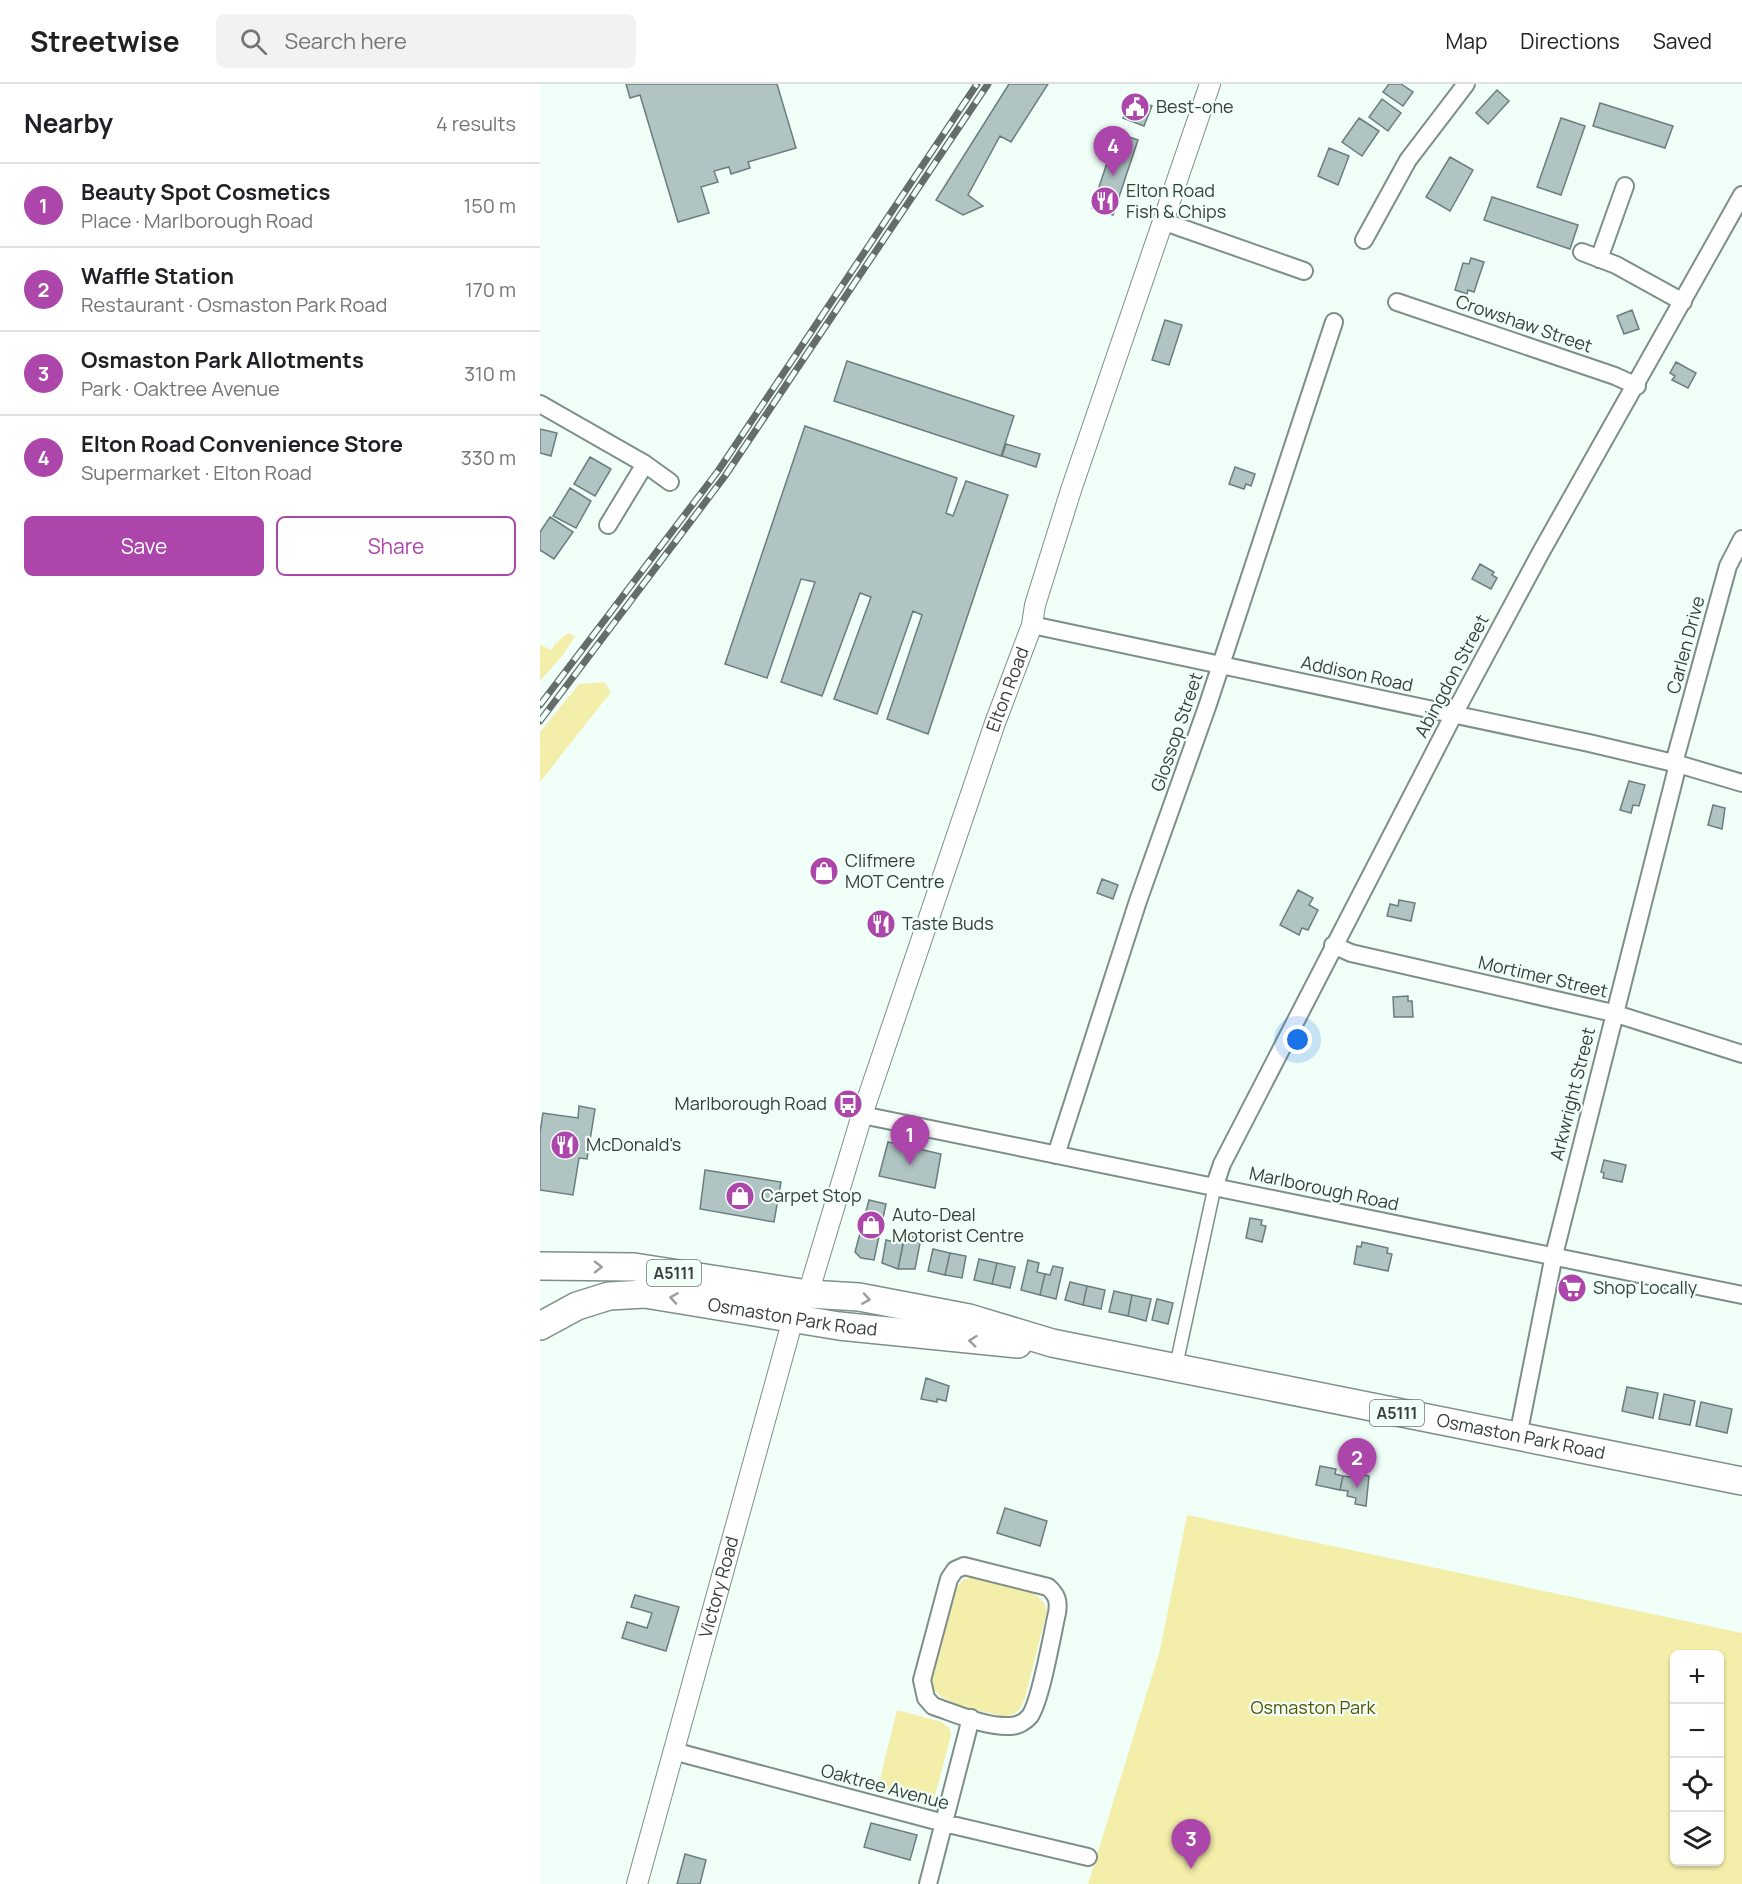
<!DOCTYPE html>
<html lang="en">
<head>
<meta charset="utf-8">
<style>
  body { margin:0; font-family:Manrope,sans-serif; background:#f2f2f2; color:#202124 }
  .controls { position:absolute; right:18px; bottom:18px; display:grid; overflow:hidden; border-radius:9px; box-shadow:0 2px 4px #0004 }
  .controls button { width:54px; height:54px; display:grid; place-items:center; padding:0; border:0; border-bottom:2px solid #e0e0e0; background:#fff; color:#202124; font:30px sans-serif }
  .you { position:absolute; left:758px; top:956px; width:21px; height:21px; margin:-15px; border:4px solid #fff; border-radius:50%; background:#1a73e8; box-shadow:0 0 0 9px #1a73e833 }
  .badge { display:grid; place-items:center; width:39px; height:39px; border-radius:50%; background:#ac46aa; color:#fff; font-size:20px; font-weight:700 }
  .pin { position:absolute; translate:-50% -50px; filter:drop-shadow(0 2px 3px #0008) }
  .pin::after { content:''; position:absolute; top:32px; width:21px; height:18px; background:inherit; clip-path:polygon(0 0,100% 0,50% 100%) }
  .list { margin:0; padding:0; list-style:none }
  h2 { display:flex; justify-content:space-between; align-items:center; height:78px; margin:0; padding:0 24px; font-size:26px }
  h2 small { font-size:20px; font-weight:400; color:#757577 }
  .list li { display:grid; grid-template-columns:39px 1fr auto; gap:18px; align-items:center; box-sizing:border-box; height:84px; padding:0 24px; border-top:2px solid #e0e0e0 }
  .list b { display:block; font-size:22px; white-space:nowrap }
  .list p { margin:0; font-size:20px; white-space:nowrap; color:#757577 }
  .list em { font-size:20px; font-style:normal; color:#757577 }
  .actions { display:flex; gap:12px; padding:18px 24px }
  .actions a { flex:1; padding:14px 0; border:2px solid #ac46aa; border-radius:9px; text-align:center; font-size:21px; color:#ac46aa }
  .actions .main { background:#ac46aa; color:#fff }
  .icon { flex:none; width:33px; height:33px; fill:none; stroke:currentColor; stroke-width:2; stroke-linecap:round; stroke-linejoin:round }
  .map { position:relative; flex:none; width:1202px; height:1800px; overflow:hidden }
  header { display:flex; align-items:center; gap:36px; box-sizing:border-box; height:84px; padding:0 30px; background:#fff; border-bottom:2px solid #e0e0e0 }
  header strong { font-size:28px }
  nav { display:flex; gap:33px; margin-inline-start:auto; font-size:21px }
  .search { width:420px; height:54px; background:#f2f2f2; display:flex; align-items:center; gap:15px; box-sizing:border-box; padding:0 21px; border-radius:9px; color:#757577; font-size:22px }
  main { display:flex }
  aside { flex:1; background:#fff }
  .map>svg:first-child { display:block }
  .green { fill:#f4eeab; fill-rule:evenodd }
  .building { fill:#b0c4c4; stroke:#6b7d7d; stroke-width:1.5 }
  .lines { fill:none; stroke-linecap:round; stroke-linejoin:round }
  .pedestrian-casing { stroke:#7e8e88; stroke-width:15 }
  .minor-casing { stroke:#7e8e88; stroke-width:20 }
  .tertiary-casing { stroke:#7e8e88; stroke-width:22 }
  .trunk-casing { stroke:#7e8e88; stroke-width:30 }
  .pedestrian { stroke:#fff; stroke-width:12 }
  .minor { stroke:#fff; stroke-width:16 }
  .tertiary { stroke:#fff; stroke-width:20 }
  .trunk { stroke:#fff; stroke-width:27 }
  .rail-casing { stroke:#646d69; stroke-width:7 }
  .rail { stroke:#f1fff9; stroke-width:4.5; stroke-dasharray:14; stroke-linecap:butt }
  .oneway { stroke:#9b9e9d }
  .labels { text-anchor:middle; stroke-width:4.5; stroke-linejoin:round; paint-order:stroke }
  .shield { fill:#f1fff9; stroke:#6f7874; stroke-width:1.5 }
  .shield-label { font-size:16px; font-weight:bold; fill:#373e3b }
  .poi-label { font-size:18px; fill:#373e3b; stroke:#f1fff9; text-anchor:start }
  .street-label { font-size:18px; fill:#373e3b; stroke:#f1fff9 }
  .park-label { font-size:18px; fill:#595300; stroke:#f1fff9 }
</style>
</head>
<body>
<header>
<strong>Streetwise</strong>
<div class="search"><svg class="icon" aria-label="search" viewBox="0 0 24 24"><circle cx="10" cy="10" r="6"/><path d="M15 15l6 6"/></svg>Search here</div>
<nav><a>Map</a><a>Directions</a><a>Saved</a></nav>
</header>
<main>
<aside>
<h2>Nearby<small>4 results</small></h2>
<ul class="list">
<li><span class="badge">1</span><div><b>Beauty Spot Cosmetics</b><p>Place · Marlborough Road</p></div><em>150 m</em></li>
<li><span class="badge">2</span><div><b>Waffle Station</b><p>Restaurant · Osmaston Park Road</p></div><em>170 m</em></li>
<li><span class="badge">3</span><div><b>Osmaston Park Allotments</b><p>Park · Oaktree Avenue</p></div><em>310 m</em></li>
<li><span class="badge">4</span><div><b>Elton Road Convenience Store</b><p>Supermarket · Elton Road</p></div><em>330 m</em></li>
</ul>
<div class="actions"><a class="main">Save</a><a>Share</a></div>
</aside>
<div class="map">
<svg width="1202" height="1800" viewBox="0 0 1202 1800">
  <rect width="100%" height="100%" fill="#f1fff9"/>
  <path class="green" d="M28 549 35 552 23 571 0 597V561L12 566 14 561Z
    M64 598 71 608 0 698V648L39 600Z
    M647 1431 1202 1549V1800H548L620 1566ZM1134 1570H1180V1778H1134Z
    M436 1492C458 1498 502 1501 507 1527L485 1614C480 1626 477 1632 463 1632 443 1627 397 1620 391 1600L416 1504 423 1496Z
    M357 1626 402 1638 410 1645 411 1651 396 1708 393 1716 387 1719 337 1707Z"/>
  <path class="building" d="M86 0H237L256 64 208 78 210 84 191 90 189 83 174 87 178 98 161 103 169 129 138 138 100 11 90 14Z
    M469 0H508L471 58 460 52 428 111 443 122 423 131 396 116Z
    M849 0H861L873 8 863 22 843 8Z
    M957 6 969 17 948 40 936 29Z
    M591 14 612 22 604 42 583 34Z
    M842 15 861 29 848 47 829 33Z
    M1060 19 1133 42 1125 64 1053 42Z
    M819 34 839 47 822 72 802 58Z
    M1021 34 1045 42 1021 111 997 103Z
    M577 49 598 56 573 131 552 124Z
    M789 64 809 72 798 101 778 92Z
    M910 73 933 86 910 127 886 113Z
    M952 113 1038 141 1030 165 944 136Z
    M931 174 944 178 934 208 928 206 927 210 915 206 923 179 929 180Z
    M1092 226 1099 245 1084 250 1077 232Z
    M625 236 642 241 629 281 612 276Z
    M307 277 474 332 461 372 294 317Z
    M1136 278 1156 289 1148 304 1132 296 1135 292 1130 289Z
    M265 342 417 394 406 429 413 432 426 397 468 411 388 650 347 635 382 531 373 527 337 630 294 615 331 513 320 509 282 612 241 598 275 498 261 495 227 594 185 580Z
    M0 345 17 349 11 372 0 369Z
    M466 360 500 370 496 383 462 372Z
    M50 373 71 385 55 412 34 400Z
    M695 383 715 390 711 402 706 400 704 405 689 400Z
    M30 404 51 417 36 444 13 432Z
    M10 433 33 448 14 475 0 466V448Z
    M940 480 954 488 952 491 957 494 951 505 932 495Z
    M1089 697 1105 701 1099 722 1093 721 1091 729 1080 726Z
    M1173 721 1185 724 1182 745 1168 741Z
    M562 795 578 801 573 815 557 809Z
    M758 806 773 814 769 821 778 826 768 846 762 844 759 851 740 841Z
    M859 816 875 819 871 837 847 832 850 820 858 822Z
    M868 912V917H872L873 933H854L853 913Z
    M39 1022 55 1025 47 1075 39 1074 33 1111 0 1106V1048L3 1029 38 1034Z
    M348 1058 401 1070 395 1104 339 1092Z
    M1064 1076 1086 1081 1082 1098 1063 1094 1064 1089 1061 1088Z
    M165 1086 241 1098 234 1138 160 1125Z
    M329 1116 346 1120 334 1176 321 1174 315 1168Z
    M710 1134 722 1136 721 1141 726 1142 722 1158 706 1154Z
    M373 1152 381 1154 375 1185H358L364 1156 372 1158Z
    M346 1156 363 1160 358 1185 342 1179Z
    M822 1158 848 1164 847 1169 852 1170 848 1187 814 1180 817 1162 821 1163Z
    M393 1165 410 1169 405 1191 388 1187Z
    M410 1169 426 1172 422 1194 405 1191Z
    M439 1175 457 1179 452 1200 434 1196Z
    M488 1176 499 1179 497 1188 505 1190 500 1211 481 1206Z
    M457 1179 475 1183 470 1204 452 1200Z
    M513 1182 523 1184 516 1215 500 1211 505 1190 510 1191Z
    M530 1198 547 1202 543 1221 525 1216Z
    M547 1202 565 1206 561 1225 543 1221Z
    M574 1207 592 1211 588 1232 569 1228Z
    M592 1211 611 1215 606 1237 588 1232Z
    M617 1215 633 1219 628 1240 612 1236Z
    M386 1294 409 1302 406 1317 397 1315V1318L381 1315Z
    M1087 1303 1118 1309 1113 1334 1082 1327Z
    M1124 1310 1155 1317 1150 1341 1119 1335Z
    M1161 1318 1192 1325 1187 1349 1156 1342Z
    M780 1382 796 1385 795 1390 803 1392 800 1406 776 1401Z
    M812 1389 829 1392 826 1422 815 1420 816 1414 807 1412 808 1407 800 1406 803 1392 811 1393Z
    M465 1424 507 1437 500 1462 457 1449Z
    M95 1511 139 1523 126 1567 82 1554 87 1538 107 1544 112 1529 91 1523Z
    M331 1739 377 1751 370 1776 324 1763Z
    M145 1770 166 1776 160 1800H137Z"/>
  <g class="lines">
    <g class="pedestrian-casing">
      <path id="pedestrian" d="M636 1282 675 1101"/>
    </g>
    <g class="minor-casing">
      <path id="minor" d="M622 137 764 187
        M824 156 868 76 926 0
        M1042 168 1076 181 1143 218
        M1059 175 1085 102
        M857 218 1075 292 1097 302
        M0 320 105 380 130 398
        M68 441 105 380
        M492 541 1049 659 1138 680 1202 699
        M1134 679 1188 482 1202 455
        M793 861 811 869 1073 929 1202 970
        M322 1031 1202 1211
        M516 1071 598 817 667 623 794 238
        M675 1101 682 1080 914 630 1001 468 1202 111
        M978 1352 1014 1171 1138 680
        M424 1482 508 1503C517 1511 519 1517 517 1529 512 1551 501 1616 490 1632 485 1638 477 1642 470 1642 445 1643 417 1630 393 1622L386 1614 382 1596 409 1495 415 1486Z
        M133 1667 404 1739 548 1773
        M388 1800 431 1634"/>
    </g>
    <g class="tertiary-casing">
      <g id="tertiary">
        <path id="s1" d="M97 1800 253 1235 268 1210 322 1031 455 639 492 541 495 521 531 406 670 0"/>
      </g>
    </g>
    <g class="trunk-casing">
      <g id="trunk">
        <path id="s2" d="M0 1182 94 1183 268 1210 319 1213 429 1234 512 1259 1202 1397"/>
        <path id="s3" d="M0 1242 37 1222 69 1212 105 1210 299 1242 478 1260"/>
      </g>
    </g>
    <use href="#pedestrian" class="pedestrian"/>
    <use href="#minor" class="minor"/>
    <use href="#tertiary" class="tertiary"/>
    <use href="#trunk" class="trunk"/>
    <g class="rail-casing">
      <path id="rail" d="M0 621 178 387 437 0
        M0 637 185 392 448 0"/>
    </g>
    <use href="#rail" class="rail"/>
  </g>
  <defs><path id="oneway-chevron" d="M-2-3.5L2.5 0L-2 3.5" fill="none" stroke-width="1.6" stroke-linecap="round" stroke-linejoin="round" transform="scale(1.5)"/></defs>
  <g class="oneway">
    <use href="#oneway-chevron" transform="translate(58 1183)"/>
    <use href="#oneway-chevron" transform="translate(134 1214) rotate(-171)"/>
    <use href="#oneway-chevron" transform="translate(326 1215) rotate(9)"/>
    <use href="#oneway-chevron" transform="translate(433 1257) rotate(-174)"/>
  </g>
  <defs>
    <g id="civic-disc" transform="scale(1.5)"><circle r="9.5" fill="#ac46aa" stroke="#f1fff9"/><path d="M-.6-6.5H3V-4.5H.6V-3L4-1V1h2V6H-6V1h2V-1L-.6-3ZM-1.2 2.5V6h2.4V2.5Z" fill="#fff"/></g>
    <g id="restaurant-disc" transform="scale(1.5)"><circle r="9.5" fill="#ac46aa" stroke="#f1fff9"/><path d="M-5-6h1v4h1v-4h1v4h1v-4h1v5L-1.5 .5V6h-2V.5L-5-1ZM5-6V6H3V1.5H1.5Q1.5-4 5-6Z" fill="#fff"/></g>
    <g id="shop-disc" transform="scale(1.5)"><circle r="9.5" fill="#ac46aa" stroke="#f1fff9"/><path d="M-5-2.5h2.3a2.7 3.5 0 0 1 5.4 0H5L5.5 6h-11ZM-1.5-2.5h3a1.5 2.3 0 0 0-3 0Z" fill="#fff"/></g>
    <g id="bus-disc" transform="scale(1.5)"><circle r="9.5" fill="#ac46aa" stroke="#f1fff9"/><path d="M-5-6H5V4H4V6H2V4H-2V6H-4V4H-5ZM-3.5-4V0h7V-4ZM-3.5 1.2v1.5H-2V1.2ZM2 1.2v1.5H3.5V1.2Z" fill="#fff"/></g>
    <g id="supermarket-disc" transform="scale(1.5)"><circle r="9.5" fill="#ac46aa" stroke="#f1fff9"/><path d="M-6-5.5h2.5l.6 2H6L4.5 2H-2.5L-4.4-4H-6ZM-1.5 3.2a1.3 1.3 0 1 0 .1 0ZM3 3.2a1.3 1.3 0 1 0 .1 0Z" fill="#fff"/></g>
  </defs>
  <g fill-rule="evenodd">
    <use href="#civic-disc" x="595" y="23"/>
    <use href="#restaurant-disc" x="565" y="117"/>
    <use href="#shop-disc" x="284" y="787"/>
    <use href="#restaurant-disc" x="341" y="840"/>
    <use href="#bus-disc" x="308" y="1020"/>
    <use href="#restaurant-disc" x="25" y="1061"/>
    <use href="#shop-disc" x="200" y="1112"/>
    <use href="#shop-disc" x="331" y="1141"/>
    <use href="#supermarket-disc" x="1032" y="1204"/>
  </g>
  <g class="labels">
    <g class="shield">
      <rect x="107" y="1176" width="54" height="26" rx="4.5"/>
      <rect x="830" y="1316" width="54" height="26" rx="4.5"/>
    </g>
    <g class="shield-label">
      <text x="134" y="1195">A5111</text>
      <text x="857" y="1335">A5111</text>
    </g>
    <g class="poi-label">
      <text x="616" y="29">Best-one</text>
      <text x="586" y="113">Elton Road<tspan x="586" dy="21">Fish &amp; Chips</tspan></text>
      <text x="305" y="783">Clifmere<tspan x="305" dy="21">MOT Centre</tspan></text>
      <text x="362" y="846">Taste Buds</text>
      <text x="287" y="1026" text-anchor="end">Marlborough Road</text>
      <text x="46" y="1067">McDonald's</text>
      <text x="221" y="1118">Carpet Stop</text>
      <text x="352" y="1137">Auto-Deal<tspan x="352" dy="21">Motorist Centre</tspan></text>
      <text x="1053" y="1210">Shop Locally</text>
    </g>
    <g class="street-label">
      <text transform="translate(984 240) rotate(19)" y="6">Crowshaw Street</text>
      <text transform="translate(1146 561) rotate(-75)" y="6">Carlen Drive</text>
      <text transform="translate(817 590) rotate(12)" y="6">Addison Road</text>
      <text transform="translate(912 592) rotate(-62)" y="6">Abingdon Street</text>
      <text dy="6" stroke="none"><textPath href="#s1" startOffset="1252">Elton Road</textPath></text>
      <text transform="translate(637 648) rotate(-71)" y="6">Glossop Street</text>
      <text transform="translate(1003 893) rotate(13)" y="6">Mortimer Street</text>
      <text transform="translate(1033 1010) rotate(-76)" y="6">Arkwright Street</text>
      <text transform="translate(784 1105) rotate(12)" y="6">Marlborough Road</text>
      <text dy="6" stroke="none"><textPath href="#s3" startOffset="261">Osmaston Park Road</textPath></text>
      <text dy="6" stroke="none"><textPath href="#s2" startOffset="998">Osmaston Park Road</textPath></text>
      <text dy="6" stroke="none"><textPath href="#s1" startOffset="308">Victory Road</textPath></text>
      <text transform="translate(345 1703) rotate(15)" y="6">Oaktree Avenue</text>
    </g>
    <g class="park-label">
      <text x="773" y="1630">Osmaston Park</text>
    </g>
  </g>
</svg>
<div class="controls">
<button>+</button>
<button>−</button>
<button><svg class="icon" aria-label="locate" viewBox="0 0 24 24"><circle cx="12" cy="12" r="6"/><path d="M12 2v4M12 18v4M2 12h4M18 12h4"/></svg></button>
<button><svg class="icon" aria-label="layers" viewBox="0 0 24 24"><path d="M12 4l9 5-9 5-9-5zM3 14l9 5 9-5"/></svg></button>
</div>
<div class="you"></div>
<div class="pin badge" style="left:370px;top:1081px">1</div>
<div class="pin badge" style="left:817px;top:1404px">2</div>
<div class="pin badge" style="left:651px;top:1785px">3</div>
<div class="pin badge" style="left:573px;top:92px">4</div>
</div>
</main>
</body>
</html>
